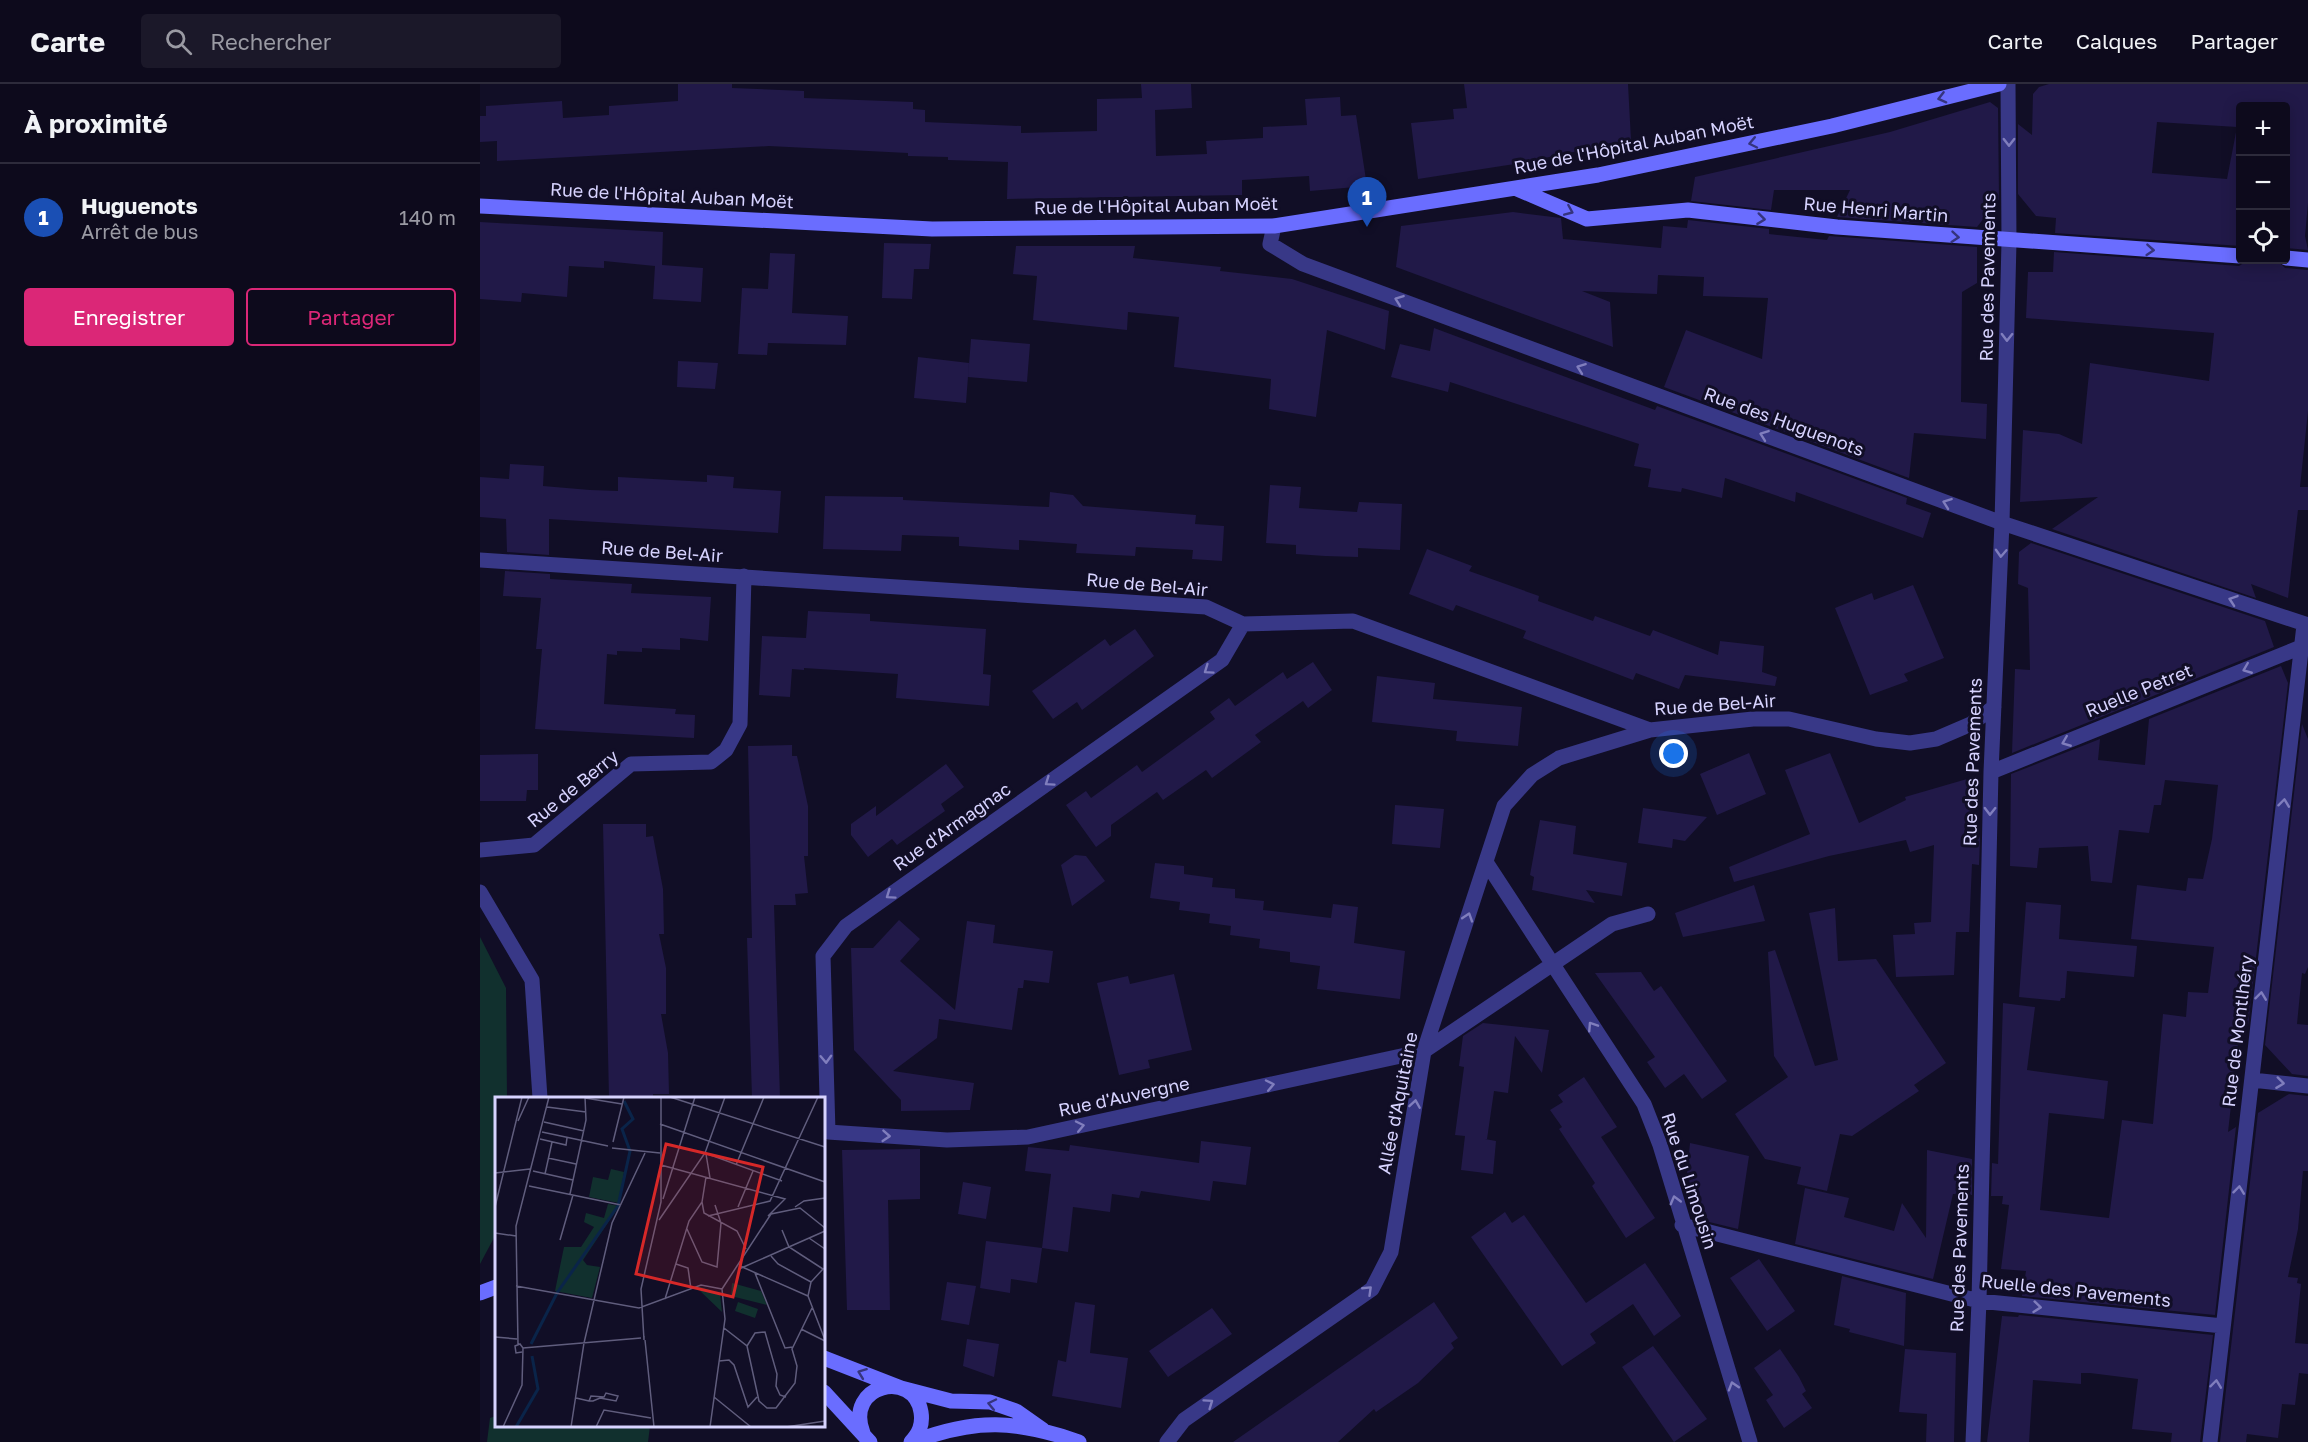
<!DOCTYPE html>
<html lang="fr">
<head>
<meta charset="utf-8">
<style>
  body { margin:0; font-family:"Golos Text",sans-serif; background:#1b1829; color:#f1f3f6 }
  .controls { position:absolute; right:18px; top:18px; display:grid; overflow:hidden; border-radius:6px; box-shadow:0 3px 15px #0003 }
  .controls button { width:54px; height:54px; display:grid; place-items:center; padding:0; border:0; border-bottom:2px solid #2d2b3b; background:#0d0a1c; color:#f1f3f6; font:30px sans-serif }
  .you { position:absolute; left:1194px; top:670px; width:21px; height:21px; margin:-15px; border:4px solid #fff; border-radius:50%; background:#1a73e8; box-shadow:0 0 0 9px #1a73e833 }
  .badge { display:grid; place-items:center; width:39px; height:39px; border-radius:50%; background:#db2777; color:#fff; font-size:20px; font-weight:700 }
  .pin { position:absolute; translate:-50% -50px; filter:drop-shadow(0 2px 3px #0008) }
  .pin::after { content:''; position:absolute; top:32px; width:21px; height:18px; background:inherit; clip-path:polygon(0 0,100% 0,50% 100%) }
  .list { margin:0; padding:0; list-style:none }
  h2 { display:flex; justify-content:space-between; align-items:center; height:78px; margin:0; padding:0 24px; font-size:26px }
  h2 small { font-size:20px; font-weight:400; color:#9a9aa3 }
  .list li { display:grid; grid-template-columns:39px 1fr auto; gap:18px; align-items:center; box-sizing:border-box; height:108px; padding:0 24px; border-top:2px solid #2d2b3b }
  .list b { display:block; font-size:22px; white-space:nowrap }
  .list p { margin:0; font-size:20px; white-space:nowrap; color:#9a9aa3 }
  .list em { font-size:20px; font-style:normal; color:#9a9aa3 }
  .actions { display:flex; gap:12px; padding:18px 24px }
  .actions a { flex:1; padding:14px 0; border:2px solid #db2777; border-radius:6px; text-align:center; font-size:21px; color:#db2777 }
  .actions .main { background:#db2777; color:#fff }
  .icon { flex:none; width:33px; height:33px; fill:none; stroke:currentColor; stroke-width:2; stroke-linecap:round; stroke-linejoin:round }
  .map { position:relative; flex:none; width:1828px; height:1358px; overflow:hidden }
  header { display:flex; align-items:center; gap:36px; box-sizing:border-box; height:84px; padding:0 30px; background:#0d0a1c; border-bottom:2px solid #2d2b3b }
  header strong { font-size:28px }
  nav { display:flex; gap:33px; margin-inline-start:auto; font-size:21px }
  .search { width:420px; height:54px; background:#1b1829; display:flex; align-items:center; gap:15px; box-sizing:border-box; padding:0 21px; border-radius:6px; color:#9a9aa3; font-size:22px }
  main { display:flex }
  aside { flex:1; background:#0d0a1c }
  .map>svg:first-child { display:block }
  .green { fill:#11302e }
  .building { fill:#211948; fill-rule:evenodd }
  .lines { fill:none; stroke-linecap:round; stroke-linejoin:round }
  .street { stroke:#383887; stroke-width:15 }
  .secondary { stroke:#6a6dff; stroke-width:15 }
  .oneway { stroke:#35347d }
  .oneway2 { stroke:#807ebd }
  .labels { text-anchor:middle; stroke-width:6; stroke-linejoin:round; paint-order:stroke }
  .street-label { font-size:18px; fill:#d7d3ff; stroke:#110e26 }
  .inset-river { fill:none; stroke:#0a2449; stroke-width:3 }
  .inset-road { fill:none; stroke:#605d7d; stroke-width:1.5 }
  .view { fill:#d62828; fill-opacity:0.15; stroke:#d62828; stroke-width:3 }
  .inset-edge { fill:none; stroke:#d7d3ff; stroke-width:3 }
</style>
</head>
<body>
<header>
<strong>Carte</strong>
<div class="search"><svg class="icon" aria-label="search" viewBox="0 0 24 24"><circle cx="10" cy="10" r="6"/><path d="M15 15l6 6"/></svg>Rechercher</div>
<nav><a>Carte</a><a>Calques</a><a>Partager</a></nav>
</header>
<main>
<aside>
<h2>À proximité<small></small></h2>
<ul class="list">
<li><span class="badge" style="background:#1a4fb4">1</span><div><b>Huguenots</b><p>Arrêt de bus</p></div><em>140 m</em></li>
</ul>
<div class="actions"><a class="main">Enregistrer</a><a>Partager</a></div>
</aside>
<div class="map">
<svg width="1828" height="1358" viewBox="0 0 1828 1358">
  <rect width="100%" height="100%" fill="#110e26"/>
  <path class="green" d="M0 853 26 904 27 1014H16V1150L0 1180Z
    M16 1332V1342H170L168 1358H7L10 1334Z"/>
  <path class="building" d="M198 0H252V4L324 7V14L433 18V25L445 26V38L541 42V49L617 47V15L662 14 661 0H711L712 24 675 26 676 72 727 70 726 57 783 54V43L827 41 825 15 860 13 861 32 876 31 887 102 830 107 829 92 762 96V111L527 115 528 78 468 76V73L428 72V69L289 62 17 77V57L0 58V32H6V22L82 17 83 34 129 31V22L198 17Z
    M984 0H1148L1151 56 1041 79 938 95 931 39 974 35 973 25 987 24Z
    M1569 0H1828V119L1825 152 1828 166 1806 164V22H1761V162L1575 149 1576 134 1556 132 1538 110V40L1552 51 1553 10 1559 3ZM1677 38 1757 43 1747 95 1672 89Z
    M1510 18 1518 24 1519 115 1497 143 1357 133 1370 106H1294L1291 126 1211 117 1215 93 1410 48Z
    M1033 128 1081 134 1083 155 1181 164 1183 142 1207 144 1208 136 1289 145V150L1347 156 1349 152 1497 163V199L1482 208 1481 318 1507 320 1506 355 1434 349 1429 394 1184 303 1206 246 1282 275 1288 214 1223 212 1224 193 1178 191 1177 210 1102 207 1130 218 1133 263 916 183 921 142Z
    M0 138 183 148 182 181 223 184 221 218 173 215 175 182 124 177V184L89 182 87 213 42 209 41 218 0 215Z
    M404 159 451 160 449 185H434L432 215 402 214Z
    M536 162H655L653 174 741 183 740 187 812 195 909 227 905 266 847 246 836 333 789 325 791 295 694 283 699 233 648 228 647 246 553 236 557 192 533 190Z
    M1574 168 1759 182 1769 176H1797L1805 184 1828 186V327L1820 403H1828V426H1818L1808 514 1771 500 1776 514 1572 445 1618 413 1540 418 1543 346 1579 350 1602 360 1610 279 1729 297 1734 249 1546 234 1548 188H1573Z
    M290 169 315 170 312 229 368 232 366 261 288 259 287 271 258 270 262 204 288 205Z
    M954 244 1175 326 1177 322 1427 414 1426 420 1451 429 1443 454 1316 408 1315 418 1245 394 1242 414 1202 404 1201 408 1168 403 1171 385 1154 382 1159 360 970 298 968 308 911 293 920 260 950 267Z
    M491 255 550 260 547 298 488 293Z
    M438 273 489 279 486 319 434 314Z
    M198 277 238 279 235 305 197 303Z
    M30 380 64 382 63 402 110 406 138 407V393L227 398V391L254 393 253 404 301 407 298 449 69 435V471L27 468 26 435 0 433V393L29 395Z
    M790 401 821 403 819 424 877 428 879 418 922 420 920 466 878 464V473L845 472 816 470V461L786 459Z
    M570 408 593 411 603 422 716 431 715 440 744 442 742 477 712 475 713 466 656 463 655 472 596 469 597 460 539 456V466L479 462V453L422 451 421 467 343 465 345 412 423 413V416L569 423Z
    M1551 459 1785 537 1794 563 1532 669 1535 585 1550 586 1548 504 1538 500 1539 468Z
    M947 465 992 482 989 487 1059 512 1058 517 1113 537 1115 532 1170 552 1173 546 1238 571 1240 557 1284 562 1282 588 1297 593 1295 602 1205 591 1199 605 1156 589 1153 596 1043 554 1046 547 976 521 973 527 929 510Z
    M25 487 70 490V495L152 500 151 509 231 513 228 557 200 554V566L162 564V568L137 567V571L127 570 124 620 196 625 195 630 215 631 214 654 55 645 62 565H56L61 514 23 512Z
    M1433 501 1464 574 1424 590 1428 597 1390 611 1355 524 1392 509 1394 516Z
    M328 527 390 530V537L506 545 503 590 511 591 509 622 416 614 418 590 324 584V586L312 585 310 613 279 611 282 552 326 554Z
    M655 545 674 572 602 626 597 618 573 635 552 607 625 555 630 562Z
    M833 578 852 606 828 624 823 617 775 651 781 658 732 694 726 686 683 716 677 708 631 741V752L616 763 586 721 606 707 611 714 657 681 662 688 735 635 730 628 749 614 755 622 803 588 807 595Z
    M1801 582 1808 599 1768 942 1761 933 1748 1048 1756 1043 1735 1231 1542 1212 1546 1187 1521 1185 1529 1121 1522 1120 1523 1112H1511L1512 1079 1518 1080 1523 919 1555 923 1547 986 1628 997 1624 1035 1569 1029 1560 1126 1629 1134 1642 1036 1673 1040 1683 930 1706 933 1708 908 1728 909 1734 863 1651 855 1657 801 1706 807 1708 794 1723 795 1732 755 1738 701 1685 696 1681 721H1674L1669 749 1639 746 1632 799 1611 797 1608 762 1559 764 1557 784 1530 782 1531 690 1620 655 1618 676 1665 681 1669 635Z
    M897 592 955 599 953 615 1042 623 1038 662 976 657 977 647 892 638Z
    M1822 640 1828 655V883L1825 890 1822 889 1817 940 1828 941V992L1812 990 1785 961Z
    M312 661V672H317L328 722V772H324L328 809 315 810 316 821H294L300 1014H272L267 854H272L268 662Z
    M1269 669 1286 710 1237 731 1220 690Z
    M1350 669 1379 739 1426 716 1425 713 1487 695 1500 755 1499 781 1492 780 1489 848H1476L1474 891 1416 893 1413 851 1435 850 1434 839 1451 838 1454 761 1430 768 1426 756 1349 772 1254 798 1249 783 1330 750 1305 686Z
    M58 670V706H47L46 717H0V671Z
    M466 680 484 703 461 720 465 727 417 761 412 755 388 773 371 751V740L396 722V732Z
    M915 721 964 725 960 764 912 760Z
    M1163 724 1227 733 1205 757 1193 755 1192 764 1158 759Z
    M1060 736 1096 742 1093 770 1147 779 1142 812 1106 806 1115 819 1052 806 1054 793 1050 791Z
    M123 740H166V753L173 752 183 805 184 850H179L186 884V930H181L188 969 189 1010H173V1014H129Z
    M595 771 606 772 625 797 592 822 581 781Z
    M675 779 704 782V790L733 794 732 803 755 805V814L784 817 783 826 851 834 853 820 878 823 874 859 925 867 920 915 837 905 840 882 810 878V868L779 864 780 855 750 851 751 842 729 839 730 830 699 826 700 818 670 814Z
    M1274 801 1285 837 1203 853 1195 829Z
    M1546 818 1581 821 1579 855 1657 862 1654 893 1587 887 1585 914H1581L1580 917 1539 913Z
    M1355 824 1358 877 1396 875 1466 979 1434 1001 1439 1007 1372 1052 1360 1050 1347 1107 1317 1100 1321 1083 1285 1075 1255 1030 1308 993 1294 972 1288 868 1295 866 1335 982 1358 976 1329 829Z
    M419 836 440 855 420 877 475 926 487 837 515 841 513 859 573 867 569 899 544 896 543 904H538L532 946 459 935 457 954 413 987 494 999 490 1026 421 1027V1016L374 966 371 864H393Z
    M1161 888 1174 907 1181 902 1247 997 1222 1015 1204 990 1185 1004 1167 978 1175 973 1115 889Z
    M694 890 712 966 668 976 670 984 639 991 617 899 648 892 650 900Z
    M1003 939 1069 946 1062 989 1035 952 1028 1009 1014 1007 1007 1055H1005L1016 1057 1013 1090 981 1086 985 1052 975 1051 984 983 979 982 983 952Z
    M1104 993 1137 1043 1121 1053 1175 1134 1146 1154 1112 1102 1115 1099 1079 1045 1082 1043 1070 1026 1083 1018 1078 1011Z
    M1809 1010 1828 1012V1087H1823L1818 1145 1808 1193 1818 1194 1817 1199 1821 1200 1815 1259 1828 1260V1290L1819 1289 1815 1321 1802 1320 1798 1354 1767 1350 1766 1358H1740L1778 1029Z
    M721 1057 771 1063 766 1101 733 1097 730 1117 661 1107 659 1114 632 1110 630 1128 593 1123 588 1168 562 1164 571 1090 545 1087 548 1063 589 1067 590 1061 719 1079Z
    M1210 1059 1269 1072 1258 1145 1221 1136 1207 1090Z
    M440 1065V1115L408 1116 410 1226H367L362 1066Z
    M1447 1066 1492 1075V1111L1473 1110 1453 1195 1315 1160 1325 1104 1369 1114 1364 1133 1414 1147 1422 1119 1446 1154Z
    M483 1098 511 1103 506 1135 478 1130Z
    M1025 1128 1032 1139 1044 1131 1106 1219 1165 1179 1201 1232 1174 1252 1153 1220 1110 1250 1116 1259 1082 1282 991 1153Z
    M506 1157 562 1164 557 1199 531 1195 530 1209 500 1204Z
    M1279 1175 1315 1227 1287 1247 1250 1194Z
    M1362 1192 1426 1209 1424 1262 1369 1248 1370 1245 1354 1241Z
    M467 1198 496 1202 489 1241 461 1236Z
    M595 1218 615 1221 610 1269 648 1274 641 1324 572 1312 578 1276 586 1278Z
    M954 1218 978 1254 971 1259 974 1264 938 1299 896 1328 894 1325 858 1358H753Z
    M732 1224 752 1250 688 1293 669 1267Z
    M1539 1231 1733 1251 1720 1358H1691L1692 1349 1652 1345 1658 1295 1610 1289H1601V1300L1553 1296 1549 1358H1507L1522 1232 1538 1233Z
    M487 1255 519 1260 514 1293 483 1282Z
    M1173 1262 1227 1335 1194 1358 1142 1283Z
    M1300 1265 1319 1293 1326 1307 1322 1310 1332 1324 1304 1344 1286 1316 1293 1311 1274 1284Z
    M1425 1265 1476 1269 1474 1358H1446L1447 1330 1419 1328Z"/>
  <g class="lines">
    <path class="street" d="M794 142 790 160 823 180 1522 439 1828 541
      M0 476 726 523 763 540 873 537 1170 646 1273 635H1309L1396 655 1430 659 1456 655 1491 640 1514 623
      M763 540 742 576 366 842 343 872 348 1048 467 1056 548 1053 944 967 1132 840 1168 830
      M1511 688 1821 563
      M0 766 54 761 151 680 231 678 246 666 260 640 264 492
      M1006 778 1164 1020 1180 1061 1270 1358
      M0 808 52 896 60 1014
      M1772 996 1828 1002
      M1202 1141 1499 1217 1743 1242
      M687 1358 704 1336 892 1205 911 1168 944 967 1024 722 1052 691 1079 674 1170 646
      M1493 1358 1499 1217 1511 688 1522 439 1529 158 1528 0
      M1730 1358 1824 541"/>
    <path class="secondary" d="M1035 104 1107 135 1208 126 1357 143 1760 172
      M0 122 452 145 794 142 1118 91 1352 42 1519 0
      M1806 174 1828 176
      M0 1209 16 1203
      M344 1274 421 1304 471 1317 510 1318 536 1327 563 1346
      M344 1308 390 1358
      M383 1349C364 1300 434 1285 441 1328 443 1341 439 1349 431 1358
      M433 1358C495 1334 537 1336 599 1358"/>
  </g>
  <defs><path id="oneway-chevron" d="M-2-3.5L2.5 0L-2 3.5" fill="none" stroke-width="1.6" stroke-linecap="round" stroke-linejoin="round" transform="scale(1.5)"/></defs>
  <g class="oneway">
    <use href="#oneway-chevron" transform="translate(1462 14) rotate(166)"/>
    <use href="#oneway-chevron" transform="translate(1273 59) rotate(168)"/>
    <use href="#oneway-chevron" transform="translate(1089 127) rotate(23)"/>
    <use href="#oneway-chevron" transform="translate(1281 135) rotate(7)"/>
    <use href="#oneway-chevron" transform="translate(1475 153) rotate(5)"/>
    <use href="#oneway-chevron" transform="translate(1670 166) rotate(4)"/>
    <use href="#oneway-chevron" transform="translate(382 1289) rotate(-159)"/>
    <use href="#oneway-chevron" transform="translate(512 1320) rotate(-168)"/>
  </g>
  <g class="oneway2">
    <use href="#oneway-chevron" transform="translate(1529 58) rotate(90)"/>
    <use href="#oneway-chevron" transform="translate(919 216) rotate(-160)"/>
    <use href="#oneway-chevron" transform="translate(1527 253) rotate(91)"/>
    <use href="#oneway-chevron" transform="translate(1101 284) rotate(-160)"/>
    <use href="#oneway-chevron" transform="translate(1284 351) rotate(-160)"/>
    <use href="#oneway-chevron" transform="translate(1467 419) rotate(-160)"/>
    <use href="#oneway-chevron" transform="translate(1521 469) rotate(93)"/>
    <use href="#oneway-chevron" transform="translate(1753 516) rotate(-161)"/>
    <use href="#oneway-chevron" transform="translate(1767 585) rotate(158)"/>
    <use href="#oneway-chevron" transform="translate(728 586) rotate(145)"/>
    <use href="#oneway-chevron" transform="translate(1586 658) rotate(158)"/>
    <use href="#oneway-chevron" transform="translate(569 698) rotate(145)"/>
    <use href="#oneway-chevron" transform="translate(1804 719) rotate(-83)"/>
    <use href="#oneway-chevron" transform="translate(1510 727) rotate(91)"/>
    <use href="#oneway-chevron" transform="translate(410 811) rotate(145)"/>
    <use href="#oneway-chevron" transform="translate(988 833) rotate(-72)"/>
    <use href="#oneway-chevron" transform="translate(1781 912) rotate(-83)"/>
    <use href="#oneway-chevron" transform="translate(1112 942) rotate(-123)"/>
    <use href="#oneway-chevron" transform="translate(346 975) rotate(88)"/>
    <use href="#oneway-chevron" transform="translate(1800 999) rotate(7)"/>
    <use href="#oneway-chevron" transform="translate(790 1001) rotate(-12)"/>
    <use href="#oneway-chevron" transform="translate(935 1020) rotate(-81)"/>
    <use href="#oneway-chevron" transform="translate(600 1042) rotate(-12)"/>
    <use href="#oneway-chevron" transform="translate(406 1052) rotate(4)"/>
    <use href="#oneway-chevron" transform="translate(1759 1106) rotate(-83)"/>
    <use href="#oneway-chevron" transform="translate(1195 1116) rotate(-105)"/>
    <use href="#oneway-chevron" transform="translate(888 1206) rotate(-44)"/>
    <use href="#oneway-chevron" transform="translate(1557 1223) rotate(6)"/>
    <use href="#oneway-chevron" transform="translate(1736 1300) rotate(-83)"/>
    <use href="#oneway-chevron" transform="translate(1253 1302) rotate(-107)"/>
    <use href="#oneway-chevron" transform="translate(729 1319) rotate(-35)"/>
  </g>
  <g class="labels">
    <g class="street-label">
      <text transform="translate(1154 61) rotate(-11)" y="6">Rue de l'Hôpital Auban Moët</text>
      <text transform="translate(192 112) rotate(3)" y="6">Rue de l'Hôpital Auban Moët</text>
      <text transform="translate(676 122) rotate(-1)" y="6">Rue de l'Hôpital Auban Moët</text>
      <text transform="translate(1396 126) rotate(5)" y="6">Rue Henri Martin</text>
      <text transform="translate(1508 193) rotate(-89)" y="6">Rue des Pavements</text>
      <text transform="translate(1304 338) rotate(20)" y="6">Rue des Huguenots</text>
      <text transform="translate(182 468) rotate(4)" y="6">Rue de Bel-Air</text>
      <text transform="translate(667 501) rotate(5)" y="6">Rue de Bel-Air</text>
      <text transform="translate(1659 607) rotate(-22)" y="6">Ruelle Petret</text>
      <text transform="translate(1235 621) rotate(-4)" y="6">Rue de Bel-Air</text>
      <text transform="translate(1493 678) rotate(-88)" y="6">Rue des Pavements</text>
      <text transform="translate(93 705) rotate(-39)" y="6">Rue de Berry</text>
      <text transform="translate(472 743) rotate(-35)" y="6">Rue d'Armagnac</text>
      <text transform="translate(1758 947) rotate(-83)" y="6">Rue de Montlhéry</text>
      <text transform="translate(644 1013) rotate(-12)" y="6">Rue d'Auvergne</text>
      <text transform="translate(918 1019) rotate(-79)" y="6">Allée d'Aquitaine</text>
      <text transform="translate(1209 1097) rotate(72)" y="6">Rue du Limousin</text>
      <text transform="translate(1480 1164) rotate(-88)" y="6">Rue des Pavements</text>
      <text transform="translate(1596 1207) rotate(6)" y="6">Ruelle des Pavements</text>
    </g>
  </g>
  <g transform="translate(15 1013)">
    <rect width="330" height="330" fill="#110e26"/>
    <path d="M116 72 129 75 124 106 94 100 98 80 113 83ZM113 107 124 109 88 163 92 168 105 170 97 201 60 194 69 150H86L99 130 89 125 91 116 109 121ZM237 186 266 194 272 208 236 199ZM206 190 225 197 227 215 202 191ZM243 205 263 212 260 221 240 214Z" fill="#11302e"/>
    <path class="inset-river" d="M36 247 62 196 123 109 135 54 127 32 138 22 129 4M21 330 43 292 37 259"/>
    <path class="inset-road" d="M175 0 330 50M90 1 127 7M52 10 91 15M23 24 34 0M49 25 89 34M165 27 330 85M47 35 113 49M45 42 71 48 72 41M118 45 129 0M117 51 165 56M210 56 287 84M211 57 215 81M53 61 81 67M166 68 290 102 273 119M241 68 269 0M38 74 78 83M0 76 35 72M50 77 57 45M34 89 126 108M75 97 91 23 90 0M168 102 200 0M207 105 209 116 242 134 251 152M0 110 27 0M243 110 258 74M300 110 309 104 330 101M213 119 275 104 323 0M164 123 210 56 230 0M192 132 207 165 222 170 226 126 220 108M287 133 294 150 328 172 316 185 313 199M0 136 21 139M314 141 330 152M65 143 78 98M276 159 283 167 316 185M181 167 193 171 196 192M245 169 313 199M244 172 330 134M260 176 290 251 298 250M21 189 144 211 206 188 227 192M227 192 276 117 305 111 330 131M313 199 330 243M170 202 194 124 207 105 211 80M229 231 252 249 264 304 272 311H281L300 286 302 269 297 252 317 211M306 232 330 244M149 239V243L146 192 166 105V0M0 240 22 242M150 243 159 330M23 247 21 129 54 0M252 249 260 236 270 235 282 277 281 289 285 298 291 300M28 251 146 241M224 264 234 263 239 268 253 310 262 300M219 300 256 330M81 301 94 304H98L105 301 121 304 123 299 111 296 109 300 96 299 94 304M8 330 27 288 28 251 25 247 20 249 21 256 27 255M76 330 89 246 117 126 150 56M101 330 109 313 156 321M215 330 230 222 227 192M291 330 330 324"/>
    <path class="view" d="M171 47 268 70 238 200 141 177Z"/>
    <rect width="330" height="330" class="inset-edge"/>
  </g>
</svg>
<div class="controls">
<button>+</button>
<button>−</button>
<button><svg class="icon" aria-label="locate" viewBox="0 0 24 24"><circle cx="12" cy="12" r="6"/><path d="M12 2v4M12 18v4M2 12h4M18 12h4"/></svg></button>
</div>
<div class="you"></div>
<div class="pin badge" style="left:887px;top:143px;background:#1a4fb4">1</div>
</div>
</main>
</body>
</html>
